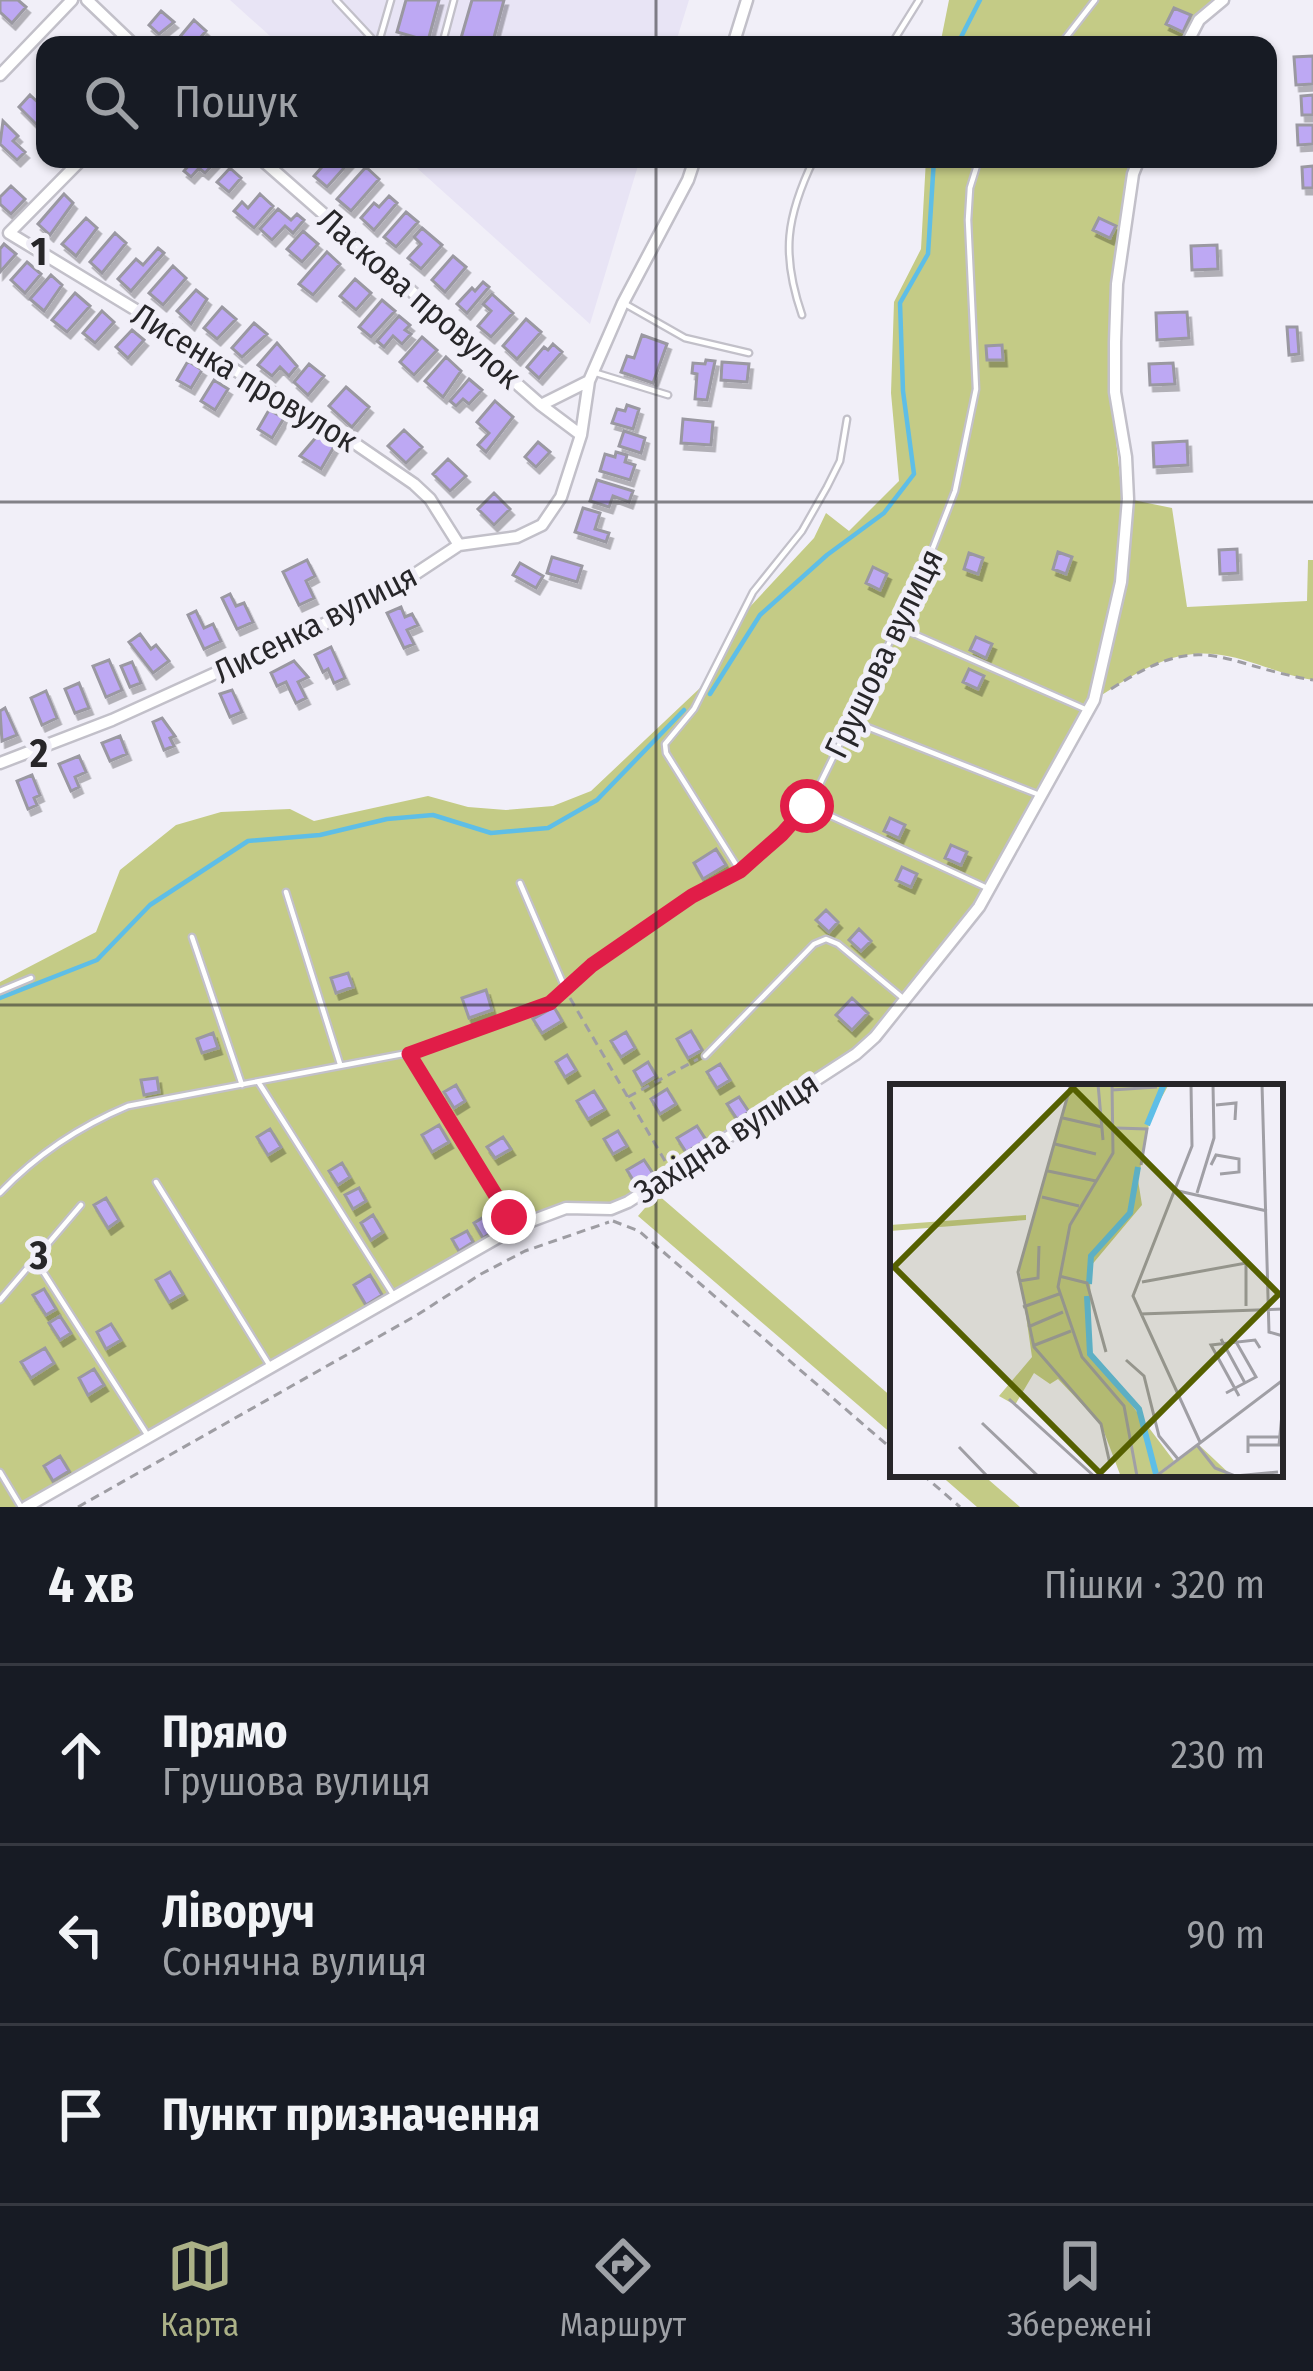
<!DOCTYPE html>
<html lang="uk">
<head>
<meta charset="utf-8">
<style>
  body { margin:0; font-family:"Fira Sans Condensed",sans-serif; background:#20242c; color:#f1f3f6 }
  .stop { position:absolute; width:36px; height:36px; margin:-27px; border:9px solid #e11d48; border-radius:50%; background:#fff }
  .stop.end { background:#e11d48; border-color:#fff; box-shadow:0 3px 12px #0008 }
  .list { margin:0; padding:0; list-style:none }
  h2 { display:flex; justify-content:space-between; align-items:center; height:156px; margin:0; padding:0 48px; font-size:51px }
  h2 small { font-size:39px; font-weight:400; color:#9ea1a6 }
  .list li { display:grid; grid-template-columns:78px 1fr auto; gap:36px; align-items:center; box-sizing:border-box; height:180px; padding:0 48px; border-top:3px solid #363941 }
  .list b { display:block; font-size:45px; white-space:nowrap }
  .list p { margin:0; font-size:39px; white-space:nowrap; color:#9ea1a6 }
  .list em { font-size:39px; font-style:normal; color:#9ea1a6 }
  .icon { flex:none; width:66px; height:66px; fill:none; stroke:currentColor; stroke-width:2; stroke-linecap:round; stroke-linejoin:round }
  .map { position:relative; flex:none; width:1313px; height:1507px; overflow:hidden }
  .search { position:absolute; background:#171b24; box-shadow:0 3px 9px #0004; left:36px; right:36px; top:36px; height:132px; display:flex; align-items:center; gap:30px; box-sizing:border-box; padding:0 42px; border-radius:24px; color:#9ea1a6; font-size:45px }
  .sheet { height:696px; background:#171b24 }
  nav { display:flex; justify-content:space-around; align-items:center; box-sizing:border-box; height:168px; border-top:3px solid #363941; background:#171b24; font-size:33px; color:#9ea1a6 }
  nav a { display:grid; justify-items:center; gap:6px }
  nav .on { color:#abb187 }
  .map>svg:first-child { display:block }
  .built { fill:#e8e4f5 }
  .green { fill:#c4cb86 }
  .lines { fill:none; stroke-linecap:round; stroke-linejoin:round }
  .stream { stroke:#5ebee7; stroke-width:4.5 }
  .building { fill:#bda8f3; stroke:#9a98a1; stroke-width:3; filter:url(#shadow) }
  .lane-casing { stroke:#c2c0c9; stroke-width:9 }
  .street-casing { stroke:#c2c0c9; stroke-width:15 }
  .path { stroke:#9e9da3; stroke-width:3; stroke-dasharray:9 6; stroke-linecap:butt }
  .lane { stroke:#fff; stroke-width:4.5 }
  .street { stroke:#fff; stroke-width:10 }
  .route { stroke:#e11d48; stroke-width:15 }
  .grid { fill:none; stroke:#272629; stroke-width:3; stroke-opacity:0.55 }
  .labels { text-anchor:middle; stroke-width:10; stroke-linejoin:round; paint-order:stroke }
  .street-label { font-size:33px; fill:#272629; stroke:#f1eff8 }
  .inset-river { fill:none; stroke:#5ebee7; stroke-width:6 }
  .inset-road { fill:none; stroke:#a09fa5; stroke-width:3 }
  .view { fill:#556000; fill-opacity:0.15; stroke:#556000; stroke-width:6 }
  .inset-edge { fill:none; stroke:#272629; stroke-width:6 }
  .grid-label { font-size:39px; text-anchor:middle; font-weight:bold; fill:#272629; stroke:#f1eff8; stroke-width:10; stroke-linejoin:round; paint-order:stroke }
</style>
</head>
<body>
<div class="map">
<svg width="1313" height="1507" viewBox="0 0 1313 1507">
  <defs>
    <filter id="shadow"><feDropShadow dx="3.5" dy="6" stdDeviation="0" flood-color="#0004"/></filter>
  </defs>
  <rect width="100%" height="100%" fill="#f1eff8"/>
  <path class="built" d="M230 0H689L675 45H280Z
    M407 159H640L590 324Z"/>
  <path class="green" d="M949 0H1213L1194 18 1182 45H940Z
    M926 159H1134L1111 392 1122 496 1115 583 1088 699 976 903 873 1032 855 1048 626 1197 609 1203 565 1202 515 1220 17 1507H0V982L96 932 120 870 176 825 221 812 290 809 314 821 428 796 468 807 506 810 553 806 591 791 700 688 746 611 814 538 826 513 849 531 899 481 891 393 894 302 921 249Z
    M1128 499 1172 508 1187 607 1307 601 1308 560H1313V680C1280 675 1247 657 1214 654 1168 649 1130 677 1094 700L1121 582Z
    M657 1194 893 1398V1435L638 1216Z
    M939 1474H982L1020 1507H977Z"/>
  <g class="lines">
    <path class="stream" d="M957 45 980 0
      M710 694 760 615 827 555 884 513 914 474 903 391 900 303 928 254 934 159
      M0 998 97 960 150 905 248 841 320 835 387 819 433 815 491 833 548 828 597 800 684 710"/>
  </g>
  <path class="building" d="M0 0H18L26 7 12 23 0 12Z
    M406 0H439L428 41 397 32Z
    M472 0H504L492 45H459Z
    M1174 8 1191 15 1183 32 1166 24Z
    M161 11 174 22 159 34 149 25Z
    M194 20 206 31 194 45H173Z
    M1313 56V84L1296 85 1294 57Z
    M30 95 45 109V133L19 107Z
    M1313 95V115H1302L1301 96Z
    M3 121 18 136 13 141 25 152 17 160 0 144Z
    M1297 125H1313V144L1298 145Z
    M194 159H218L205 173 199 168 191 177 184 171Z
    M329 159 338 164 342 159H352L327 187 314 176Z
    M1313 166V188H1303L1302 167Z
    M366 167 379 179 351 211 337 199Z
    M230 168 241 178 229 192 217 182Z
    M11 186 25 199 11 214 0 204V197Z
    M64 194 73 203 50 235 38 224Z
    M260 194 273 206 254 228 234 211 242 202 248 208Z
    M389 196 397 203 374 230 361 218 374 203 379 207Z
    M278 209 291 220 297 214 304 220 293 233 285 226 272 240 260 229Z
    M406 212 418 222 396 247 384 237Z
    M86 218 97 228 76 256 62 244Z
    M1099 218 1116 226 1110 238 1093 230Z
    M422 228 442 245 421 269 408 258 421 244 414 237Z
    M303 231 318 244 302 262 287 249Z
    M115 233 126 243 102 273 90 262Z
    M4 244 16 254 0 272V249Z
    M1217 245 1218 269 1192 270 1191 246Z
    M158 248 164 253 131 291 118 279 136 259 143 265Z
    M327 252 340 264 313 295 299 284Z
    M453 256 466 267 445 292 432 280Z
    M27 262 41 274 25 293 11 280Z
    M173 266 186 278 163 305 149 293Z
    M51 275 62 285 44 311 30 299Z
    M355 279 371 293 356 310 340 296Z
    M483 282 489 287 467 313 457 304 472 288 475 291Z
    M196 290 207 299 191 324 177 311Z
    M75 293 90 306 67 332 52 320Z
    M492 294 513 313 491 337 478 326 491 311 483 304Z
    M382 300 395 311 371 337 359 327Z
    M222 307 236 319 217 339 204 328Z
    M102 311 114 322 95 343 83 333Z
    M1187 312 1189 338 1157 340 1156 313Z
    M399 316 410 325 405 330 411 334 402 344 393 336 384 347 377 341Z
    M526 319 541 332 517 359 503 346Z
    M254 323 267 334 242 357 232 348Z
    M1287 327H1297L1299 354 1289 355Z
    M132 330 144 340 128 358 116 347Z
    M642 335 667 344 653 383 621 372 627 356 634 358Z
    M422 337 437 350 414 375 400 362Z
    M277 343 297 366 289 376 280 367 272 376 258 365Z
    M553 344 562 352 539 378 527 367 544 347 548 350Z
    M1002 345 1003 360H987L986 346Z
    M446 357 461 371 443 397 425 381Z
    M706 360 715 361 707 400 695 399 697 374 692 373 693 363 705 364Z
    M188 361 202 370 191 388 177 380Z
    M722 362 749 364 747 382 721 380Z
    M1173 363 1175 384 1150 385 1149 364Z
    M309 364 324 376 308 395 294 382Z
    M469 379 482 390 469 404 463 399 456 406 450 401Z
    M214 380 228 389 215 410 201 401Z
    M346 387 369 407 352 427 329 406Z
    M495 401 513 417 486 452 478 445 489 433 477 422Z
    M627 405 639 409 633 429 612 423 617 409 625 411Z
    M269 410 284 418 272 438 258 429Z
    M683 419 713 422 711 445 681 443Z
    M404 430 422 447 406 463 388 446Z
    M624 431 645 438 641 453 619 446Z
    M318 435 335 445 321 469 300 456Z
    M1187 441 1188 465 1154 467 1153 443Z
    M538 442 550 452 536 467 525 457Z
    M616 452 627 455 625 462 635 465 630 480 600 471 605 454 615 457Z
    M448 459 466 476 450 491 433 474Z
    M597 480 633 491 629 502 613 496 609 507 590 501Z
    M494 493 510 509 494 525 478 509Z
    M583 508 600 513 595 529 609 533 606 542 575 532Z
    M1237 549 1238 573 1220 574 1219 550Z
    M1058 552 1072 557 1066 574 1053 569Z
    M969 553 983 558 978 574 964 569Z
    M552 557 582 566 577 582 547 573Z
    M307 560 315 576 306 581 314 598 299 605 283 572Z
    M520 563 543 576 536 588 513 575Z
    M873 567 887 574 880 590 866 583Z
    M230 594 236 606 244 603 253 622 237 629 222 598Z
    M401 607 405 617 412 614 418 625 407 630 414 644 404 648 387 613Z
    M196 611 204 628 213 624 221 641 204 649 188 615Z
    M140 634 151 649 156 645 169 661 153 673 129 642Z
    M976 637 992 644 986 658 970 650Z
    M331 647 345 678 334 683 328 669 323 672 315 655Z
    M109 660 122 690 106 697 93 666Z
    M294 661 308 677 298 682 306 698 296 703 286 682 277 686 271 673Z
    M132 662 141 683 130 687 121 666Z
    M969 669 984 676 978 689 963 682Z
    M79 683 89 708 75 713 65 689Z
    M232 690 242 712 230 717 220 694Z
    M46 691 57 718 42 725 31 698Z
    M5 708 17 735 2 741 0 711Z
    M162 718 175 736 170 738 174 746 164 750 153 722Z
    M120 736 127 754 110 761 102 743Z
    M79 756 86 772 75 777 79 787 71 791 59 764Z
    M32 775 40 795 34 798 37 805 28 809 17 781Z
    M793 789 805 800 795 811 783 801Z
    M890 818 905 825 899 838 884 831Z
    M951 845 967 852 961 865 945 858Z
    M716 849 726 865 703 879 694 863Z
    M902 867 917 874 911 887 896 880Z
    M826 910 838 922 829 932 816 920Z
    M859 929 871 941 861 951 849 940Z
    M348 973 353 987 336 993 331 978Z
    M486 990 492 1010 469 1018 462 998Z
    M852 998 868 1013 852 1030 836 1015Z
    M554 1007 562 1021 542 1033 533 1019Z
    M691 1031 702 1050 688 1058 677 1039Z
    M626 1032 635 1048 621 1057 611 1041Z
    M213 1033 218 1048 202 1053 197 1039Z
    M567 1055 576 1070 565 1077 556 1062Z
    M648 1062 656 1076 642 1085 634 1071Z
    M720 1064 730 1080 717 1088 707 1072Z
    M157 1078 159 1092 144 1095 141 1080Z
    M456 1085 465 1101 454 1108 444 1092Z
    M667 1089 676 1104 660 1114 651 1099Z
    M594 1091 605 1109 588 1119 577 1101Z
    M739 1097 749 1112 737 1119 727 1104Z
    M439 1125 449 1142 432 1152 422 1135Z
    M697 1126 706 1140 686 1152 677 1138Z
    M270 1129 281 1147 268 1155 257 1137Z
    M618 1131 627 1146 613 1154 604 1139Z
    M503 1137 511 1149 495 1158 487 1147Z
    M644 1160 654 1175 636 1185 627 1170Z
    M342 1163 350 1177 338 1185 329 1171Z
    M359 1188 366 1201 353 1209 345 1195Z
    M106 1198 119 1220 108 1228 94 1205Z
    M490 1213 499 1228 483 1238 474 1223Z
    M373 1215 383 1232 371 1240 361 1223Z
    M467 1231 473 1242 459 1251 452 1239Z
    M170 1272 183 1294 169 1302 156 1280Z
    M370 1275 382 1295 366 1305 354 1285Z
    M44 1289 56 1309 46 1315 33 1295Z
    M60 1316 71 1333 60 1340 49 1323Z
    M111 1324 121 1340 106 1349 97 1332Z
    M45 1348 54 1363 31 1378 21 1362Z
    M94 1369 104 1385 88 1395 79 1378Z
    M60 1456 69 1471 53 1481 44 1466Z"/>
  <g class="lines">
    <g class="lane-casing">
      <path id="lane" d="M336 0 378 45
        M378 45 391 0
        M442 45 454 0
        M891 45 919 0
        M1060 45 1095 0
        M627 305 685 338 749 353
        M802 315C781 254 786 217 814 159
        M593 372 668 395
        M898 627 1085 709
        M852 721 1037 794
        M807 805 985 887
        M740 871 666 753 665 744 694 709 753 592 802 531 827 487 840 461 847 419
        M520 883 565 988
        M286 892 340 1064
        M192 937 242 1085
        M0 991 31 978
        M408 1053 509 1217 512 1229
        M705 1056 814 944 826 939 838 944 904 999
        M259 1083 394 1296
        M156 1182 270 1366
        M0 1193C37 1154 78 1127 128 1106L408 1053 516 1018 550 1002 592 965 692 895 740 871 782 834 820 784 922 576 955 491 976 389 968 220 970 188 979 159
        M35 1259 148 1436
        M0 1300 81 1205
        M0 1472 21 1507"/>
    </g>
    <g class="street-casing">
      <path id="street" d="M87 0 134 45
        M733 45 747 0
        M1186 45 1199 20 1223 0
        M0 75 72 0
        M82 159 9 233 347 438 414 484 430 499 459 545
        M261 159 541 405 581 435
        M541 405 589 381
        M0 763 112 720 335 619 397 586 459 545 517 537 542 525 561 497 581 435 589 381 623 303 688 180 695 159
        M26 1507 518 1226 566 1208 611 1209 628 1202 856 1054 875 1037 979 907 1094 700 1121 582 1128 499 1126 457 1115 392V342L1117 284 1133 174 1139 159"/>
    </g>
    <path class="path" d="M1111 689C1205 628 1217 664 1313 680
      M570 998 665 1161
      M628 1097 698 1059
      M613 1221 639 1231 893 1450
      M922 1474 960 1507
      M78 1507 417 1315 481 1274 525 1251 609 1222"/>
    <use href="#lane" class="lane"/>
    <use href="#street" class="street"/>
  </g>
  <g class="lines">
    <path class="route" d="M509 1217 409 1054 550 1003 592 965 692 896 740 871 782 834 807 806"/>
  </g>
  <path class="grid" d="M656 0V45M656 159V1507M0 502H1313M0 1005H1313"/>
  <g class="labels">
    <g class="street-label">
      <text transform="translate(420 298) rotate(41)" y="12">Ласкова провулок</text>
      <text transform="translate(245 377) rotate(31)" y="12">Лисенка провулок</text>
      <text transform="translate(315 623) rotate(-27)" y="12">Лисенка вулиця</text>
      <text transform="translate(883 653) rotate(-64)" y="12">Грушова вулиця</text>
      <text transform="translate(726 1137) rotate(-33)" y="12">Західна вулиця</text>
    </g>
  </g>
  <g transform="translate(890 1084)">
    <rect width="393" height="393" fill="#f1eff8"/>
    <path d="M182 0H279L260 35 248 96 252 121 200 183 201 267 284 377 263 393H231L211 340 168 295 160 300 144 289 125 321 109 312 142 273 129 183ZM136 131V136L0 147V141ZM309 361 343 393H267Z" fill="#c4cb86"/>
    <path class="inset-river" d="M257 41 274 0M199 200 201 172 240 129 248 83M197 212 200 270 249 325 266 390"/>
    <path class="inset-road" d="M181 0 128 188 144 263 211 340 220 380M208 0 213 56M222 0 223 69 180 141 168 203 192 273 234 322 247 392M301 0 302 62 243 212 310 358M372 0 379 248 393 252M222 6 267 3M326 21 346 19 345 36M173 34 212 43M226 44 257 45 251 81M165 60 206 70M321 81 326 71 349 75V88L330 90M158 87 206 97M284 106 377 127M307 109 324 54 323 0M152 113 189 122M169 192 197 199 216 268M129 197 148 194 149 162M252 198 356 179V222M133 223 169 210M250 230 393 225M138 243 173 228M331 255 355 299M145 261 181 247M236 276 254 292 269 352 288 375M336 309 366 293 345 256M349 312 321 261 365 256 370 264M119 315 205 393M92 339 149 393M307 361 325 384 345 392 388 388M358 361H389L393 320M69 363 98 393M358 369V353H389M265 393 393 296"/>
    <path class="view" d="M183 4 389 210 210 389 4 183Z"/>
    <rect width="393" height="393" class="inset-edge"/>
  </g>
  <g class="grid-label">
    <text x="39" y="265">1</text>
    <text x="39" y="767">2</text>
    <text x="39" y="1269">3</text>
  </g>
</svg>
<div class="stop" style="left:807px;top:806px"></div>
<div class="stop end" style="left:509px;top:1217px"></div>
<div class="search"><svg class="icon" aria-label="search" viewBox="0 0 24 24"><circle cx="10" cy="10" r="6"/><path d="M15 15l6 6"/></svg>Пошук</div>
</div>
<section class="sheet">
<h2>4 хв<small>Пішки · 320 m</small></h2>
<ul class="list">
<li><svg class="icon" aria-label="ahead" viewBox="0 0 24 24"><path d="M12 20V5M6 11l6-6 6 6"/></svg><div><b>Прямо</b><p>Грушова вулиця</p></div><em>230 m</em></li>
<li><svg class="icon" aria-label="left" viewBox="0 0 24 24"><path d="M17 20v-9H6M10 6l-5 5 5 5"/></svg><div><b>Ліворуч</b><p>Сонячна вулиця</p></div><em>90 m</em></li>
<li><svg class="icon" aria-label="arrive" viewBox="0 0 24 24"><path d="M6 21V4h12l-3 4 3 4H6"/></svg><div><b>Пункт призначення</b></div></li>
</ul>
</section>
<nav>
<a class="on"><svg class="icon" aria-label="map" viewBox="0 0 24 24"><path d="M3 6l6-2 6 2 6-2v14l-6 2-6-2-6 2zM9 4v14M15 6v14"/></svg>Карта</a>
<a><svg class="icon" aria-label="directions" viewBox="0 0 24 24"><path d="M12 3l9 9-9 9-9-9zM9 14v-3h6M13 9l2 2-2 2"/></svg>Маршрут</a>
<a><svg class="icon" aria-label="saved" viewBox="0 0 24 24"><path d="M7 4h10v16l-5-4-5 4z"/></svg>Збережені</a>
</nav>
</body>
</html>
